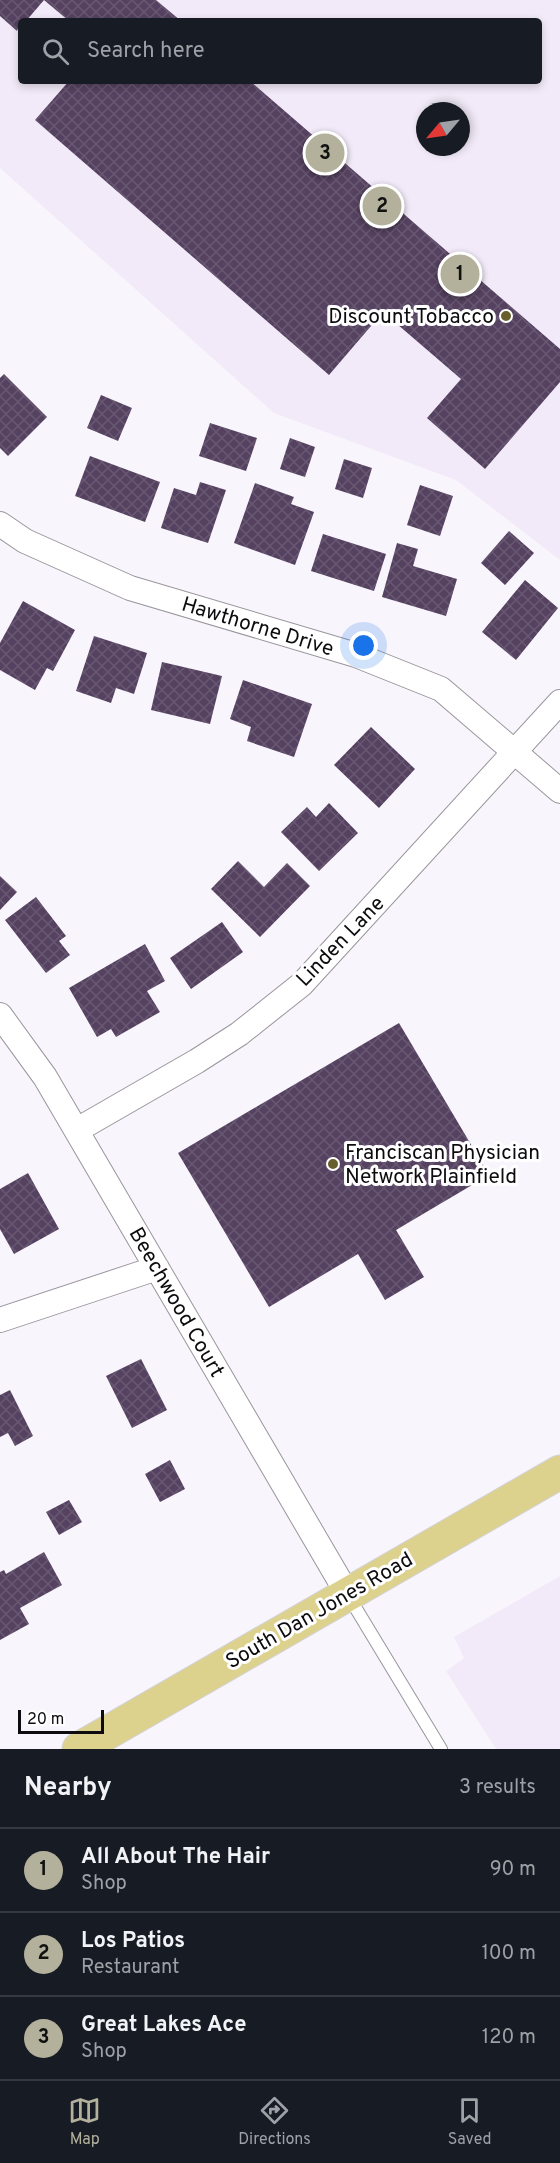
<!DOCTYPE html>
<html lang="en">
<head>
<meta charset="utf-8">
<style>
  body { margin:0; font-family:Overpass,sans-serif; background:#242831; color:#f1f3f6 }
  .compass { position:absolute; left:416px; top:102px; width:54px; height:54px; border-radius:50%; background:#171b24; box-shadow:0 3px 9px #0003; rotate:241deg }
  .scale { position:absolute; left:18px; bottom:15px; width:86px; box-sizing:border-box; padding-left:6px; border:3px solid #0d0b0e; border-top:0; font-size:16px; line-height:21px; white-space:nowrap; color:#0d0b0e; -webkit-text-stroke:4px #fff; paint-order:stroke }
  .you { position:absolute; left:364px; top:646px; width:21px; height:21px; margin:-15px; border:4px solid #fff; border-radius:50%; background:#1a73e8; box-shadow:0 0 0 9px #1a73e833 }
  .badge { display:grid; place-items:center; width:39px; height:39px; border-radius:50%; background:#b3b09b; color:#111; font-size:20px; font-weight:700 }
  .pin { position:absolute; translate:-50% -50%; border:3px solid #fff; box-shadow:0 2px 6px #0006 }
  .list { margin:0; padding:0; list-style:none }
  h2 { display:flex; justify-content:space-between; align-items:center; height:78px; margin:0; padding:0 24px; font-size:26px }
  h2 small { font-size:20px; font-weight:400; color:#9ea1a6 }
  .list li { display:grid; grid-template-columns:39px 1fr auto; gap:18px; align-items:center; box-sizing:border-box; height:84px; padding:0 24px; border-top:2px solid #363941 }
  .list b { display:block; font-size:22px; white-space:nowrap }
  .list p { margin:0; font-size:20px; white-space:nowrap; color:#9ea1a6 }
  .list em { font-size:20px; font-style:normal; color:#9ea1a6 }
  .icon { flex:none; width:33px; height:33px; fill:none; stroke:currentColor; stroke-width:2; stroke-linecap:round; stroke-linejoin:round }
  .map { position:relative; flex:none; width:560px; height:1749px; overflow:hidden }
  .search { position:absolute; background:#171b24; box-shadow:0 3px 9px #0003; left:18px; right:18px; top:18px; height:66px; display:flex; align-items:center; gap:15px; box-sizing:border-box; padding:0 21px; border-radius:6px; color:#9ea1a6; font-size:22px }
  .sheet { height:330px; background:#171b24 }
  nav { display:flex; justify-content:space-around; align-items:center; box-sizing:border-box; height:84px; border-top:2px solid #363941; background:#171b24; font-size:16px; color:#9ea1a6 }
  nav a { display:grid; justify-items:center; gap:3px }
  nav .on { color:#b3b09b }
  .map>svg:first-child { display:block }
  .built { fill:#f2eaf8; fill-rule:evenodd }
  .building { fill:url(#building-cross-hatch) }
  .lines { fill:none; stroke-linecap:round; stroke-linejoin:round }
  .service-casing { stroke:#99959c; stroke-width:14 }
  .minor-casing { stroke:#99959c; stroke-width:26 }
  .primary-casing { stroke:#d3d3d4; stroke-width:35 }
  .service { stroke:#fff; stroke-width:12 }
  .minor { stroke:#fff; stroke-width:24 }
  .primary { stroke:#ddd18e; stroke-width:33 }
  .poi-dot { fill:#685f2c; stroke:#fff; stroke-width:2 }
  .labels { text-anchor:middle; stroke-width:6; stroke-linejoin:round; paint-order:stroke }
  .poi-label { font-size:21px; fill:#0d0b0e; stroke:#fff; text-anchor:end }
  .street-label { font-size:21px; fill:#0d0b0e; stroke:#fff }
</style>
</head>
<body>
<div class="map">
<svg width="560" height="1749" viewBox="0 0 560 1749">
  <defs>
    <pattern id="building-cross-hatch" width="8" height="8" patternUnits="userSpaceOnUse" patternTransform="scale(1.5)"><rect width="8" height="8" fill="#554160"/><path d="M0 0l8 8M0 8l8-8" fill="none" stroke="#685871"/></pattern>
  </defs>
  <rect width="100%" height="100%" fill="#f9f5fc"/>
  <path class="built" d="M0 0H560V560L456 480 274 413 0 168ZM21 21H539V81H21ZM425 111H461V147H425Z
    M560 1576V1749H496L446 1671 464 1658 454 1637Z"/>
  <path class="building" d="M0 0H156L181 21H69L44 0 26 21H21L17 31 0 16Z
    M69 81H250L560 349V382L485 469 427 418 461 379 383 312 329 375 35 120Z
    M4 374 47 417 8 456 0 448V378Z
    M101 395 132 408 118 441 87 428Z
    M210 423 257 438 246 471 199 456Z
    M290 438 315 447 305 477 280 469Z
    M90 456 160 482 145 522 75 496Z
    M344 459 372 468 363 498 335 489Z
    M200 482 226 490 208 543 161 528 174 488 196 495Z
    M255 483 294 497 291 504 314 512 295 565 234 543Z
    M420 485 453 496 440 536 407 525Z
    M509 531 534 553 505 585 481 563Z
    M323 534 386 554 374 591 311 571Z
    M397 543 418 549 413 566 457 579 446 616 382 597Z
    M525 580 558 608 516 660 482 632Z
    M23 601 75 630 53 671 47 668 35 690 0 670V643Z
    M94 636 147 653 134 694 116 688 111 703 76 691Z
    M162 662 222 676 210 724 151 710Z
    M243 680 312 704 294 757 247 741 251 727 230 719Z
    M371 727 415 769 379 808 334 765Z
    M329 803 358 833 319 871 281 832 307 807 316 817Z
    M238 861 264 887 287 863 310 886 260 937 211 889Z
    M0 876 17 892 0 910Z
    M36 897 66 936 59 941 70 955 46 973 5 920Z
    M222 922 243 952 191 989 170 958Z
    M145 944 165 981 147 991 160 1012 116 1037 111 1029 97 1037 69 988Z
    M399 1023 489 1175 396 1230 424 1277 385 1300 358 1254 269 1307 178 1153Z
    M28 1173 59 1229 14 1254 0 1229V1189Z
    M141 1359 167 1410 132 1428 106 1376Z
    M10 1390 33 1436 15 1446 8 1433 0 1437V1395Z
    M170 1460 185 1489 160 1502 145 1474Z
    M69 1500 82 1522 59 1535 46 1512Z
    M44 1552 62 1585 20 1608 29 1624 0 1640V1572L4 1570 6 1574Z"/>
  <g class="lines">
    <g class="service-casing">
      <path id="service" d="M349 1597 441 1749"/>
    </g>
    <g class="minor-casing">
      <path id="minor" d="M0 524 25 541 130 588 356 655 441 689 560 791
        M0 1015 45 1077 347 1593
        M77 1130 197 1061 239 1034 302 984 560 702
        M0 1320 157 1268"/>
    </g>
    <g class="primary-casing">
      <path id="primary" d="M79 1749 560 1472"/>
    </g>
    <use href="#service" class="service"/>
    <use href="#minor" class="minor"/>
    <use href="#primary" class="primary"/>
  </g>
  <g class="poi-dot">
    <circle cx="506" cy="316" r="6"/>
    <circle cx="333" cy="1164" r="6"/>
  </g>
  <g class="labels">
    <g class="poi-label">
      <text x="494" y="323">Discount Tobacco</text>
      <text x="345" y="1159" text-anchor="start">Franciscan Physician<tspan x="345" dy="24">Network Plainfield</tspan></text>
    </g>
    <g class="street-label">
      <text transform="translate(258 626) rotate(17)" y="7">Hawthorne Drive</text>
      <text transform="translate(340 941) rotate(-46)" y="7">Linden Lane</text>
      <text transform="translate(177 1302) rotate(60)" y="7">Beechwood Court</text>
      <text transform="translate(319 1610) rotate(-30)" y="7">South Dan Jones Road</text>
    </g>
  </g>
</svg>
<svg class="compass" viewBox="-18 -18 36 36"><path d="M0-13l5 13h-10z" fill="#e53935"/><path d="M0 13l5-13h-10z" fill="#9ea1a6"/></svg>
<div class="scale">20 m</div>
<div class="you"></div>
<div class="pin badge" style="left:460px;top:274px">1</div>
<div class="pin badge" style="left:382px;top:206px">2</div>
<div class="pin badge" style="left:325px;top:153px">3</div>
<div class="search"><svg class="icon" aria-label="search" viewBox="0 0 24 24"><circle cx="10" cy="10" r="6"/><path d="M15 15l6 6"/></svg>Search here</div>
</div>
<section class="sheet">
<h2>Nearby<small>3 results</small></h2>
<ul class="list">
<li><span class="badge">1</span><div><b>All About The Hair</b><p>Shop</p></div><em>90 m</em></li>
<li><span class="badge">2</span><div><b>Los Patios</b><p>Restaurant</p></div><em>100 m</em></li>
<li><span class="badge">3</span><div><b>Great Lakes Ace</b><p>Shop</p></div><em>120 m</em></li>
</ul>
</section>
<nav>
<a class="on"><svg class="icon" aria-label="map" viewBox="0 0 24 24"><path d="M3 6l6-2 6 2 6-2v14l-6 2-6-2-6 2zM9 4v14M15 6v14"/></svg>Map</a>
<a><svg class="icon" aria-label="directions" viewBox="0 0 24 24"><path d="M12 3l9 9-9 9-9-9zM9 14v-3h6M13 9l2 2-2 2"/></svg>Directions</a>
<a><svg class="icon" aria-label="saved" viewBox="0 0 24 24"><path d="M7 4h10v16l-5-4-5 4z"/></svg>Saved</a>
</nav>
</body>
</html>
